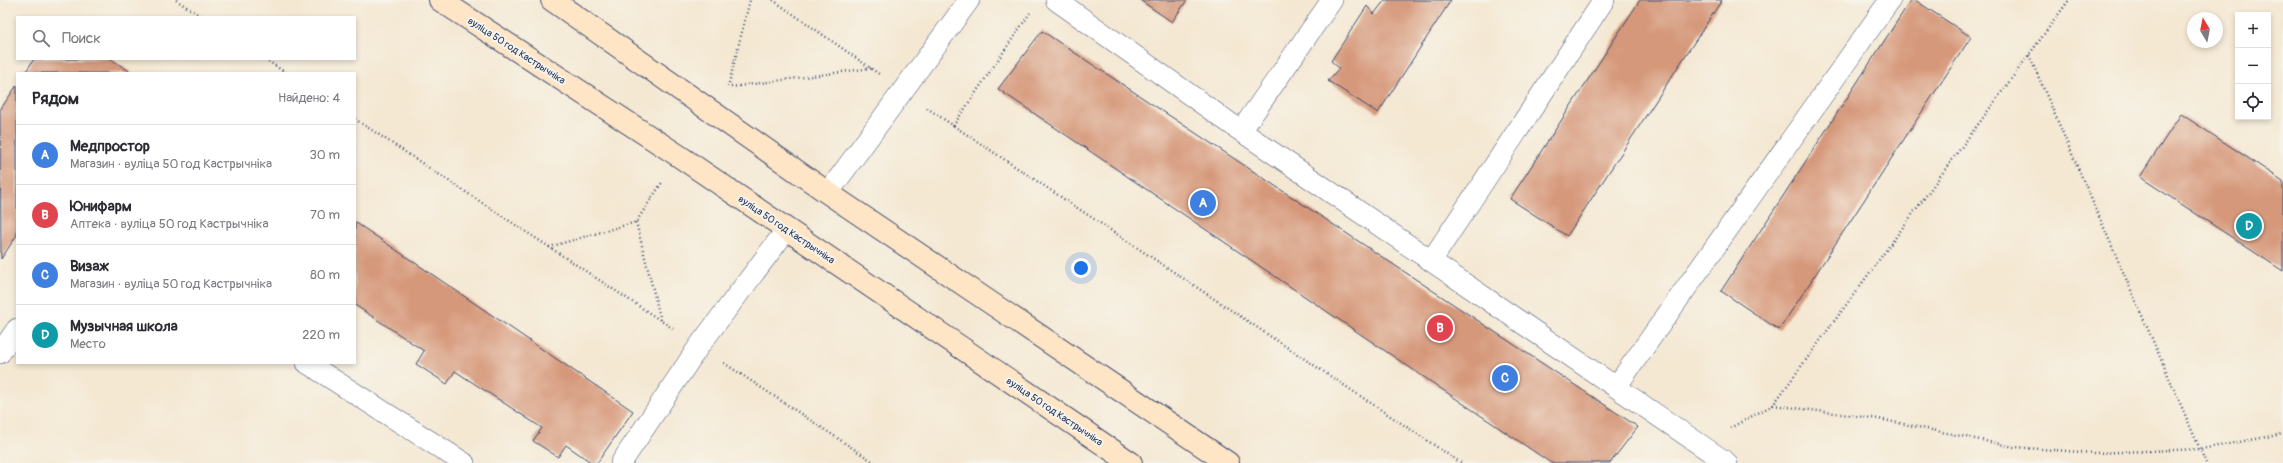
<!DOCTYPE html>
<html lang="ru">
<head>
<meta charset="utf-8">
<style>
  body { margin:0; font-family:Pangolin,sans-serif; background:#f2f2f3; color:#2b2b33 }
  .controls { position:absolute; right:12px; top:12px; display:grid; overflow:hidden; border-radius:0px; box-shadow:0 2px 6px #0003 }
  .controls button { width:36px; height:36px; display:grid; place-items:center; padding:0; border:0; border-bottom:1px solid #e1e1e2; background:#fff; color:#2b2b33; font:20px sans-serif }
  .compass { position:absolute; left:2187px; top:12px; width:36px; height:36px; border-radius:50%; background:#fff; box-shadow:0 2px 6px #0003; rotate:350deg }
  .you { position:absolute; left:1081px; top:268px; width:14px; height:14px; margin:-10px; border:3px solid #fff; border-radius:50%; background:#1a73e8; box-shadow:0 0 0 6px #1a73e833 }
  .badge { display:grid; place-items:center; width:26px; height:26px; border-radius:50%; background:#2563eb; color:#fff; font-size:13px; font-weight:700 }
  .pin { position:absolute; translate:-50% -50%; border:2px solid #fff; box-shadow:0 1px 4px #0006 }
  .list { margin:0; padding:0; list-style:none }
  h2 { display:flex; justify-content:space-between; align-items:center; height:52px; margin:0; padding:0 16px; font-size:17px }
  h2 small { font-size:13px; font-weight:400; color:#7c7c81 }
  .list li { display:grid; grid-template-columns:26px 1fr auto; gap:12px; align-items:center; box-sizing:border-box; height:60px; padding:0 16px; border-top:1px solid #e1e1e2 }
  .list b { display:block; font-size:15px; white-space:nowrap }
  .list p { margin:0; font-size:13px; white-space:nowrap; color:#7c7c81 }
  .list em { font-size:13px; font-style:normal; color:#7c7c81 }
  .icon { flex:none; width:22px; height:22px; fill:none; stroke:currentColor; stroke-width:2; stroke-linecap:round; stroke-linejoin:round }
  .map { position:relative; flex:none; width:2283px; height:463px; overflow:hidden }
  .search { position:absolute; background:#fff; box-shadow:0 2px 6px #0003; left:16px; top:16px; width:340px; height:44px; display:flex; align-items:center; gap:10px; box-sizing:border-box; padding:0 14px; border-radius:0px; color:#7c7c81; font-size:15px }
  .panel { position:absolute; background:#fff; box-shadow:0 2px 6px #0003; left:16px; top:72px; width:340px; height:292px; border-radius:0px }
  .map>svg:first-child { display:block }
  .building { fill:#d6987a }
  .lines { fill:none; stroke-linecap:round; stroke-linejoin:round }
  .service-casing { stroke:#3c4b70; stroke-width:22 }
  .secondary-casing { stroke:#3c4b70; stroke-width:24 }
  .path { stroke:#3c4b70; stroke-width:2.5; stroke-dasharray:1 3; stroke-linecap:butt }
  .service { stroke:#fff; stroke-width:21 }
  .secondary { stroke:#fee5c5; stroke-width:22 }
  .labels { text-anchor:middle; stroke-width:4; stroke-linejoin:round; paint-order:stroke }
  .street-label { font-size:10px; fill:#1b2f5e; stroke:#f7f3e8 }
</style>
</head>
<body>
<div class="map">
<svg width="2283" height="463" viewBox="0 0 2283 463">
  <rect width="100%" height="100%" fill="#f7f3e8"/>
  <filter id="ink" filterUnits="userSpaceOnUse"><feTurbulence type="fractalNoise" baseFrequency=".025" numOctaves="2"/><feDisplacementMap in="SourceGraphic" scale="8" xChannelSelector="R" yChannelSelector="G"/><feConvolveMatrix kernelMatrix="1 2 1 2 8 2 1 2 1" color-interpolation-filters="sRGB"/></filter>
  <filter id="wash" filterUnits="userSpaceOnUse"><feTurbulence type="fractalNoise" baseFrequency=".012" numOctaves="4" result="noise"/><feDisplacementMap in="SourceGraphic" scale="16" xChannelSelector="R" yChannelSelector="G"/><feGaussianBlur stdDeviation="0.9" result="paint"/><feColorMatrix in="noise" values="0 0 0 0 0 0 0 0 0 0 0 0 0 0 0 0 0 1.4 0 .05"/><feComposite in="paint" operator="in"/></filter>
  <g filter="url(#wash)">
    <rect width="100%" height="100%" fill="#f4e8d3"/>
    <g id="blocks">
      <path class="building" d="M1140 0H1187L1172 22Z
        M1385 0H1451L1378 113 1328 81 1339 68 1331 61 1367 6 1374 14Z
        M1640 0H1722L1567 236 1510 199Z
        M1911 0H1915L1971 37 1779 330 1721 291Z
        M1042 31 1638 427 1610 463H1551L998 89Z
        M34 59H111L132 73H25Z
        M17 85V235L1 259 0 110Z
        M2181 114 2283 181V271L2140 177Z
        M355 222 633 411 597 463H592L566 445 558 457 533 441 542 428 455 371 447 384 416 364 424 351 355 305Z"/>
    </g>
  </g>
  <g filter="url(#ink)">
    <use href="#blocks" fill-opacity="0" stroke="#3c4b70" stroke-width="1"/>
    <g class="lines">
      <g class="service-casing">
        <path id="service" d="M1056 0 1241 131 1727 463
          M1241 131 1332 0
          M828 193 969 0
          M1431 261 1604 0
          M0 353 17 329
          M307 363 464 463
          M1616 387 1890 0
          M621 463 699 346 787 229"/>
      </g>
      <g class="secondary-casing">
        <path id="secondary" d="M440 0 679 156 1131 463
          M552 0 828 193 1228 463"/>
      </g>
      <path class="path" d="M176 0 202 17
        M773 0 879 74
        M2029 55 2206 463
        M265 59 286 73
        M728 87 750 0
        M731 87 871 68
        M927 108 1461 463
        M355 119 675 330
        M953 126 1030 13
        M636 222 661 321
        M549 247 636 222 663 181
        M724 363 875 463
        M1773 405 1879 419 2014 447 2094 453 2201 449 2283 434
        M1730 428 1773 405 2069 0"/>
      <use href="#service" class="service"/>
      <use href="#secondary" class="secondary"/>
    </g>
  </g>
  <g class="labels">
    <g class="street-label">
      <text transform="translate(517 50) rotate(33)" y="4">вуліца 50 год Кастрычніка</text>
      <text transform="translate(787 229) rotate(34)" y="4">вуліца 50 год Кастрычніка</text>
      <text transform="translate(1055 411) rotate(34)" y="4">вуліца 50 год Кастрычніка</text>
    </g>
  </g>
</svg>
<div class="controls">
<button>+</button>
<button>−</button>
<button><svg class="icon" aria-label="locate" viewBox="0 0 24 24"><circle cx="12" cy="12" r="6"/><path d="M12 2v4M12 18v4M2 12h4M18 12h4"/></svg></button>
</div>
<svg class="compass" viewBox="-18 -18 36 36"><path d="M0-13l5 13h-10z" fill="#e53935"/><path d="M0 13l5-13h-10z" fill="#7c7c81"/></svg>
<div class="you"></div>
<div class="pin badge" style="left:1203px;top:203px;background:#3f7fe0">A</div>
<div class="pin badge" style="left:1440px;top:328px;background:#e0444e">B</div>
<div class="pin badge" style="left:1505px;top:378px;background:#3f7fe0">C</div>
<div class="pin badge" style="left:2249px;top:226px;background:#0f9aa8">D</div>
<div class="search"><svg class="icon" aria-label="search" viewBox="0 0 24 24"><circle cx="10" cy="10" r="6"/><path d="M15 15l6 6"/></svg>Поиск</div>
<section class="panel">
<h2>Рядом<small>Найдено: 4</small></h2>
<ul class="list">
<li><span class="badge" style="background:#3f7fe0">A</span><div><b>Медпростор</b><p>Магазин · вуліца 50 год Кастрычніка</p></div><em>30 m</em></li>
<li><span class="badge" style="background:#e0444e">B</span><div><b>Юнифарм</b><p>Аптека · вуліца 50 год Кастрычніка</p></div><em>70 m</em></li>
<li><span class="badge" style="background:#3f7fe0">C</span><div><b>Визаж</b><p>Магазин · вуліца 50 год Кастрычніка</p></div><em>80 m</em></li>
<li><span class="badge" style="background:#0f9aa8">D</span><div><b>Музычная школа</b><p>Место</p></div><em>220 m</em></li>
</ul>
</section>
</div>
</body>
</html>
